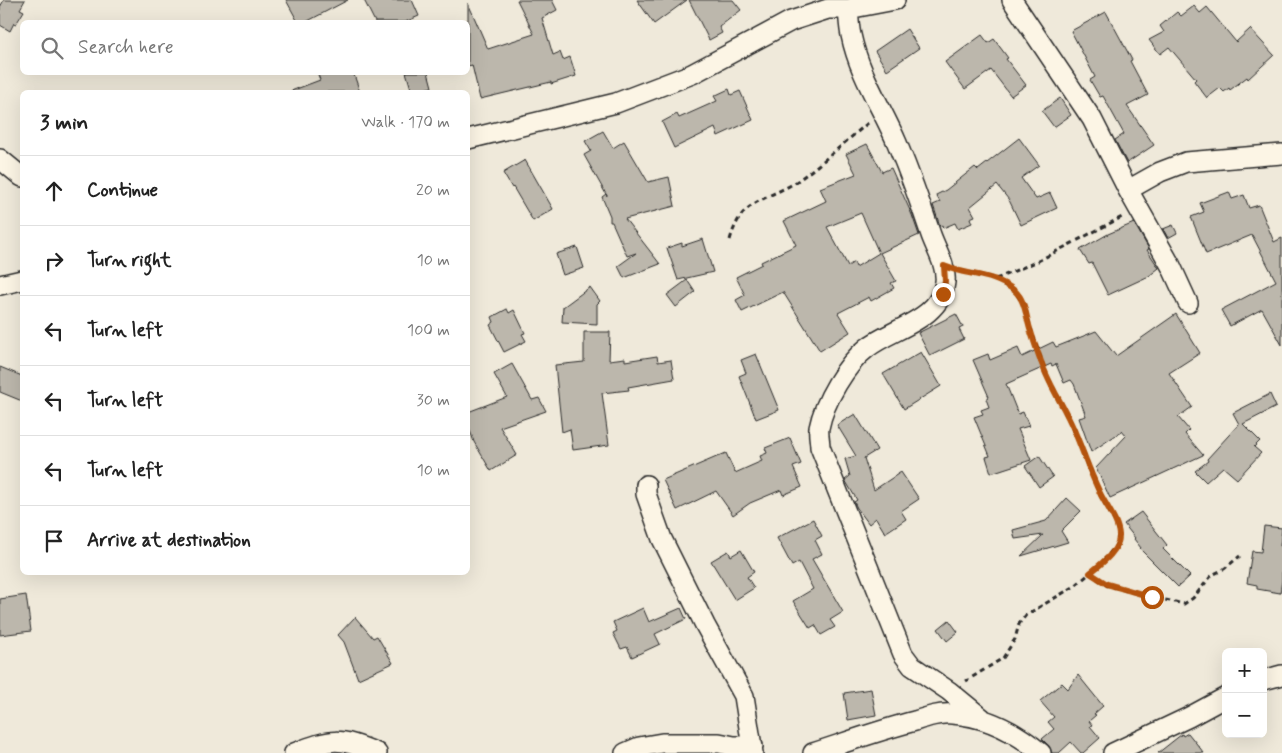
<!DOCTYPE html>
<html lang="en">
<head>
<meta charset="utf-8">
<style>
  body { margin:0; font-family:Mynerve,sans-serif; background:#f2f2f2; color:#222 }
  .controls { position:absolute; right:15px; bottom:15px; display:grid; overflow:hidden; border-radius:8px; box-shadow:0 5px 20px #0002 }
  .controls button { width:45px; height:45px; display:grid; place-items:center; padding:0; border:0; border-bottom:1px solid #e0e0e0; background:#fff; color:#222; font:25px sans-serif }
  .stop { position:absolute; width:15px; height:15px; margin:-11px; border:4px solid #b45309; border-radius:50%; background:#fff }
  .stop.end { background:#b45309; border-color:#fff; box-shadow:0 1px 5px #0008 }
  .list { margin:0; padding:0; list-style:none }
  h2 { display:flex; justify-content:space-between; align-items:center; height:65px; margin:0; padding:0 20px; font-size:21px }
  h2 small { font-size:16px; font-weight:400; color:#767676 }
  .list li { display:grid; grid-template-columns:32px 1fr auto; gap:15px; align-items:center; box-sizing:border-box; height:70px; padding:0 20px; border-top:1px solid #e0e0e0 }
  .list b { display:block; font-size:19px; white-space:nowrap }
  .list em { font-size:16px; font-style:normal; color:#767676 }
  .icon { flex:none; width:28px; height:28px; fill:none; stroke:currentColor; stroke-width:2; stroke-linecap:round; stroke-linejoin:round }
  .map { position:relative; flex:none; width:1282px; height:753px; overflow:hidden }
  .search { position:absolute; background:#fff; box-shadow:0 5px 20px #0002; left:20px; top:20px; width:450px; height:55px; display:flex; align-items:center; gap:12px; box-sizing:border-box; padding:0 18px; border-radius:8px; color:#767676; font-size:19px }
  .panel { position:absolute; background:#fff; box-shadow:0 5px 20px #0002; left:20px; top:90px; width:450px; height:485px; border-radius:8px }
  .map>svg:first-child { display:block }
  .building { fill:#bcb7ac; stroke:#2b2b2b; fill-rule:evenodd }
  .lines { fill:none; stroke-linecap:round; stroke-linejoin:round }
  .street-casing { stroke:#2b2b2b; stroke-width:22 }
  .path { stroke:#2b2b2b; stroke-width:3; stroke-dasharray:5 4; stroke-linecap:butt }
  .street { stroke:#fcf5e5; stroke-width:19 }
  .route { stroke:#b45309; stroke-width:6 }
</style>
</head>
<body>
<div class="map">
<svg width="1282" height="753" viewBox="0 0 1282 753">
  <rect width="100%" height="100%" fill="#efe9da"/>
  <filter id="ink" filterUnits="userSpaceOnUse"><feTurbulence type="fractalNoise" baseFrequency=".02" numOctaves="2"/><feDisplacementMap in="SourceGraphic" scale="10" xChannelSelector="R" yChannelSelector="G"/><feConvolveMatrix kernelMatrix="1 2 1 2 8 2 1 2 1" color-interpolation-filters="sRGB"/></filter>
  <g filter="url(#ink)">
    <path class="building" d="M4 0H25L20 9 24 11 16 24 14 23 10 31 0 25V7Z
      M286 0H348L306 22H298Z
      M364 0H412L419 16 405 22H375Z
      M517 0H552L557 10 542 18 553 55 560 52 563 60 570 57 576 76 551 84V82L480 99 472 65 468 66V3L488 49 534 34Z
      M637 0H687L654 24Z
      M689 0H733L741 10 719 27 722 33 709 40Z
      M1194 6 1200 13 1207 7 1236 42 1250 29 1274 55 1248 79 1247 77 1230 90 1229 88 1224 92 1220 88 1207 98 1194 81 1196 79 1169 47 1160 54 1149 40 1164 32 1160 26 1177 12 1181 16Z
      M1106 12 1132 60 1130 61 1148 95 1127 106 1154 145 1127 163 1115 140 1124 134 1103 96 1100 97 1090 80 1095 77 1071 31Z
      M907 29 919 48 887 70 875 51Z
      M982 35 988 43 994 39 1008 58 1006 59 1026 85 1011 96 991 70 965 89 945 62Z
      M317 72H353L360 92H292L291 91 320 80Z
      M406 72H428L432 87 412 92Z
      M729 89 731 95 740 91 753 120 718 136 715 128 674 148 662 122 677 114 679 118 717 101 714 96Z
      M1060 98 1071 115 1054 127 1042 111Z
      M603 131 613 148 624 141 648 182 669 177 675 206 625 219 660 264 624 278 618 266 636 253 627 256 612 222H610V216L602 197 606 194 607 196 584 155 591 151 585 141Z
      M1019 138 1039 165 1021 178 1036 199 1050 193 1057 208 1021 225 1009 200 997 185 970 207 975 216 970 218 972 223 958 229 955 223 943 228 942 225 940 226 933 205 940 202 936 195 946 190 975 167 978 170Z
      M867 144 882 172 891 168 912 215 919 235 880 253 896 281 891 283 894 288 871 301 869 297 838 313 850 332 820 351 783 292 742 312 736 300 745 295 736 277 762 264 761 262 796 245 784 221 826 201 820 188 856 174 846 154ZM861 213 879 253 856 267 854 262 848 266 827 227Z
      M525 160 553 209 533 221 513 187 512 188 503 173Z
      M1229 192 1232 199 1244 195 1249 208 1259 205 1274 242 1282 238V345L1262 309 1230 326 1221 310 1276 281 1252 235 1206 254 1191 217 1204 212 1200 203Z
      M1134 223 1149 249 1147 250 1159 268 1149 276 1108 295 1092 263 1089 264 1080 250 1108 234Z
      M1173 225 1177 233 1168 238 1163 229Z
      M703 239 713 272 678 280 667 248 682 243V246Z
      M577 247 584 268 563 275 556 254Z
      M687 280 695 292 676 307 667 295Z
      M590 287 600 301 597 304V324L562 322 563 307Z
      M507 309 509 313 514 310 525 333 522 334 526 341 504 352 490 325 494 322 492 317Z
      M956 314 963 327 959 329 964 339 930 356 918 333Z
      M1176 314 1200 353 1169 373 1192 407 1178 417 1189 430 1185 434 1203 455 1110 498 1096 468 1126 436 1122 431 1091 452 1079 418 1086 416 1074 384 1071 380 1064 383 1056 364 1052 366 1051 364 1006 384 1018 414 1023 412 1029 426 1018 429 1031 460 991 473 986 457 990 456 974 417 983 414 981 410 989 407 986 399 989 397 973 360 988 354 990 360 1018 348 1022 357 1053 342 1056 347 1096 331 1116 356Z
      M584 332H610L609 360 625 358V361L657 356 658 362 671 360 674 379 628 387 629 390 602 393 609 445 573 450 570 429 562 432 555 365 584 362Z
      M921 352 941 386 904 409 883 374Z
      M756 354 779 410 756 419 739 376 746 373 741 360Z
      M512 364 532 400 539 398 546 411 500 427 517 455 491 471 474 442 468 425V412L507 397 494 374Z
      M0 367 22 376V401L0 392Z
      M1270 394 1276 407 1243 424 1260 441 1254 447 1261 453 1237 479 1223 467 1206 482 1195 471 1208 461 1207 459 1239 424 1233 413Z
      M855 414 877 450 864 458 874 490 901 472 919 499 901 511 906 519 885 533 876 518 869 524 857 508 854 502 857 500 845 480 850 476 845 459 856 456 837 425Z
      M790 438 801 464 793 467 802 487 783 495 781 490 750 503 733 515 716 491 677 510 663 480 726 453 735 473 762 461 760 456 767 453 765 448Z
      M1039 456 1053 477 1039 487 1025 466Z
      M1067 498 1081 511 1061 531 1068 542 1021 556 1043 535 1015 539 1013 530 1046 521Z
      M1141 512 1167 545 1163 549 1190 576 1178 587 1140 549 1141 548 1134 539 1135 538 1124 524Z
      M813 519 822 536 815 540 822 554 812 559 843 612 830 620 835 627 821 635 815 625 810 628 793 601 813 589 799 562 792 566 777 538Z
      M1264 526 1282 528 1280 546H1282V580L1280 593 1257 589V585L1247 583 1252 551 1261 552Z
      M741 550 754 572 747 577 754 588 735 600 711 561 728 551 731 556Z
      M26 595 31 631 0 635V599Z
      M643 608 649 622 681 608 686 619 655 634 660 644 632 657 627 647 621 649 613 633 617 631 613 622Z
      M355 617 373 638 377 636 393 663 358 679 344 642 338 635Z
      M949 620 958 632 947 641 938 629Z
      M1078 675 1103 706 1094 714 1096 715 1089 721 1092 725 1090 726 1100 738 1083 753H1081L1071 742 1059 753H1052L1048 745 1042 739 1054 729 1048 722 1054 717 1040 701 1062 683 1068 689Z
      M871 689 876 715 848 720 844 693Z
      M1188 733 1204 753H1158L1182 734 1183 736Z"/>
    <g class="lines">
      <g class="street-casing">
        <path id="street" d="M1012 0 1092 119 1128 190 1171 266 1188 303
          M848 9C849 18 849 27 851 35 859 74 882 108 897 143 909 172 920 202 930 232 935 248 947 265 945 282 941 320 892 328 867 348 846 364 824 402 819 428 818 434 820 441 820 447L903 654 912 666 949 691 982 718
          M468 139 616 103 692 74 791 21 828 9H848L895 0
          M0 159 22 177
          M1128 190 1160 172 1186 162 1282 154
          M0 285 22 280
          M646 485V494L662 539 705 625 744 696 753 753
          M1263 680 1282 675
          M294 753C333 738 338 737 377 753
          M625 753 639 747 662 743H719L734 746H753
          M813 753C847 742 880 730 915 721 927 717 939 713 952 714 985 716 1016 732 1041 753
          M1113 753 1189 717 1226 697"/>
      </g>
      <path class="path" d="M730 240C733 230 736 222 743 213 757 198 779 193 796 182 821 164 844 143 868 123
        M961 271 996 279 1016 292 1024 305 1030 327 1046 374 1074 429 1099 492 1116 523 1119 535 1116 546 1101 564 1075 586 1026 615 1019 624 1015 639 1003 658 966 681
        M996 279 1038 261 1122 217
        M1090 573 1107 585 1152 597 1184 604 1193 598 1212 575 1224 569 1240 556"/>
      <use href="#street" class="street"/>
    </g>
  </g>
  <g class="lines" filter="url(#ink)">
    <path class="route" d="M943 294 945 281 944 266C967 276 994 273 1015 291 1025 300 1026 316 1030 329 1035 344 1040 361 1047 376 1055 394 1066 411 1074 430 1083 451 1090 473 1100 493 1106 506 1118 520 1119 535 1120 550 1101 564 1090 573L1107 584 1152 597"/>
  </g>
</svg>
<div class="controls">
<button>+</button>
<button>−</button>
</div>
<div class="stop" style="left:1152px;top:597px"></div>
<div class="stop end" style="left:943px;top:294px"></div>
<div class="search"><svg class="icon" aria-label="search" viewBox="0 0 24 24"><circle cx="10" cy="10" r="6"/><path d="M15 15l6 6"/></svg>Search here</div>
<section class="panel">
<h2>3 min<small>Walk · 170 m</small></h2>
<ul class="list">
<li><svg class="icon" aria-label="ahead" viewBox="0 0 24 24"><path d="M12 20V5M6 11l6-6 6 6"/></svg><div><b>Continue</b></div><em>20 m</em></li>
<li><svg class="icon" aria-label="right" viewBox="0 0 24 24"><path d="M7 20v-9h11M14 6l5 5-5 5"/></svg><div><b>Turn right</b></div><em>10 m</em></li>
<li><svg class="icon" aria-label="left" viewBox="0 0 24 24"><path d="M17 20v-9H6M10 6l-5 5 5 5"/></svg><div><b>Turn left</b></div><em>100 m</em></li>
<li><svg class="icon" aria-label="left" viewBox="0 0 24 24"><path d="M17 20v-9H6M10 6l-5 5 5 5"/></svg><div><b>Turn left</b></div><em>30 m</em></li>
<li><svg class="icon" aria-label="left" viewBox="0 0 24 24"><path d="M17 20v-9H6M10 6l-5 5 5 5"/></svg><div><b>Turn left</b></div><em>10 m</em></li>
<li><svg class="icon" aria-label="arrive" viewBox="0 0 24 24"><path d="M6 21V4h12l-3 4 3 4H6"/></svg><div><b>Arrive at destination</b></div></li>
</ul>
</section>
</div>
</body>
</html>
